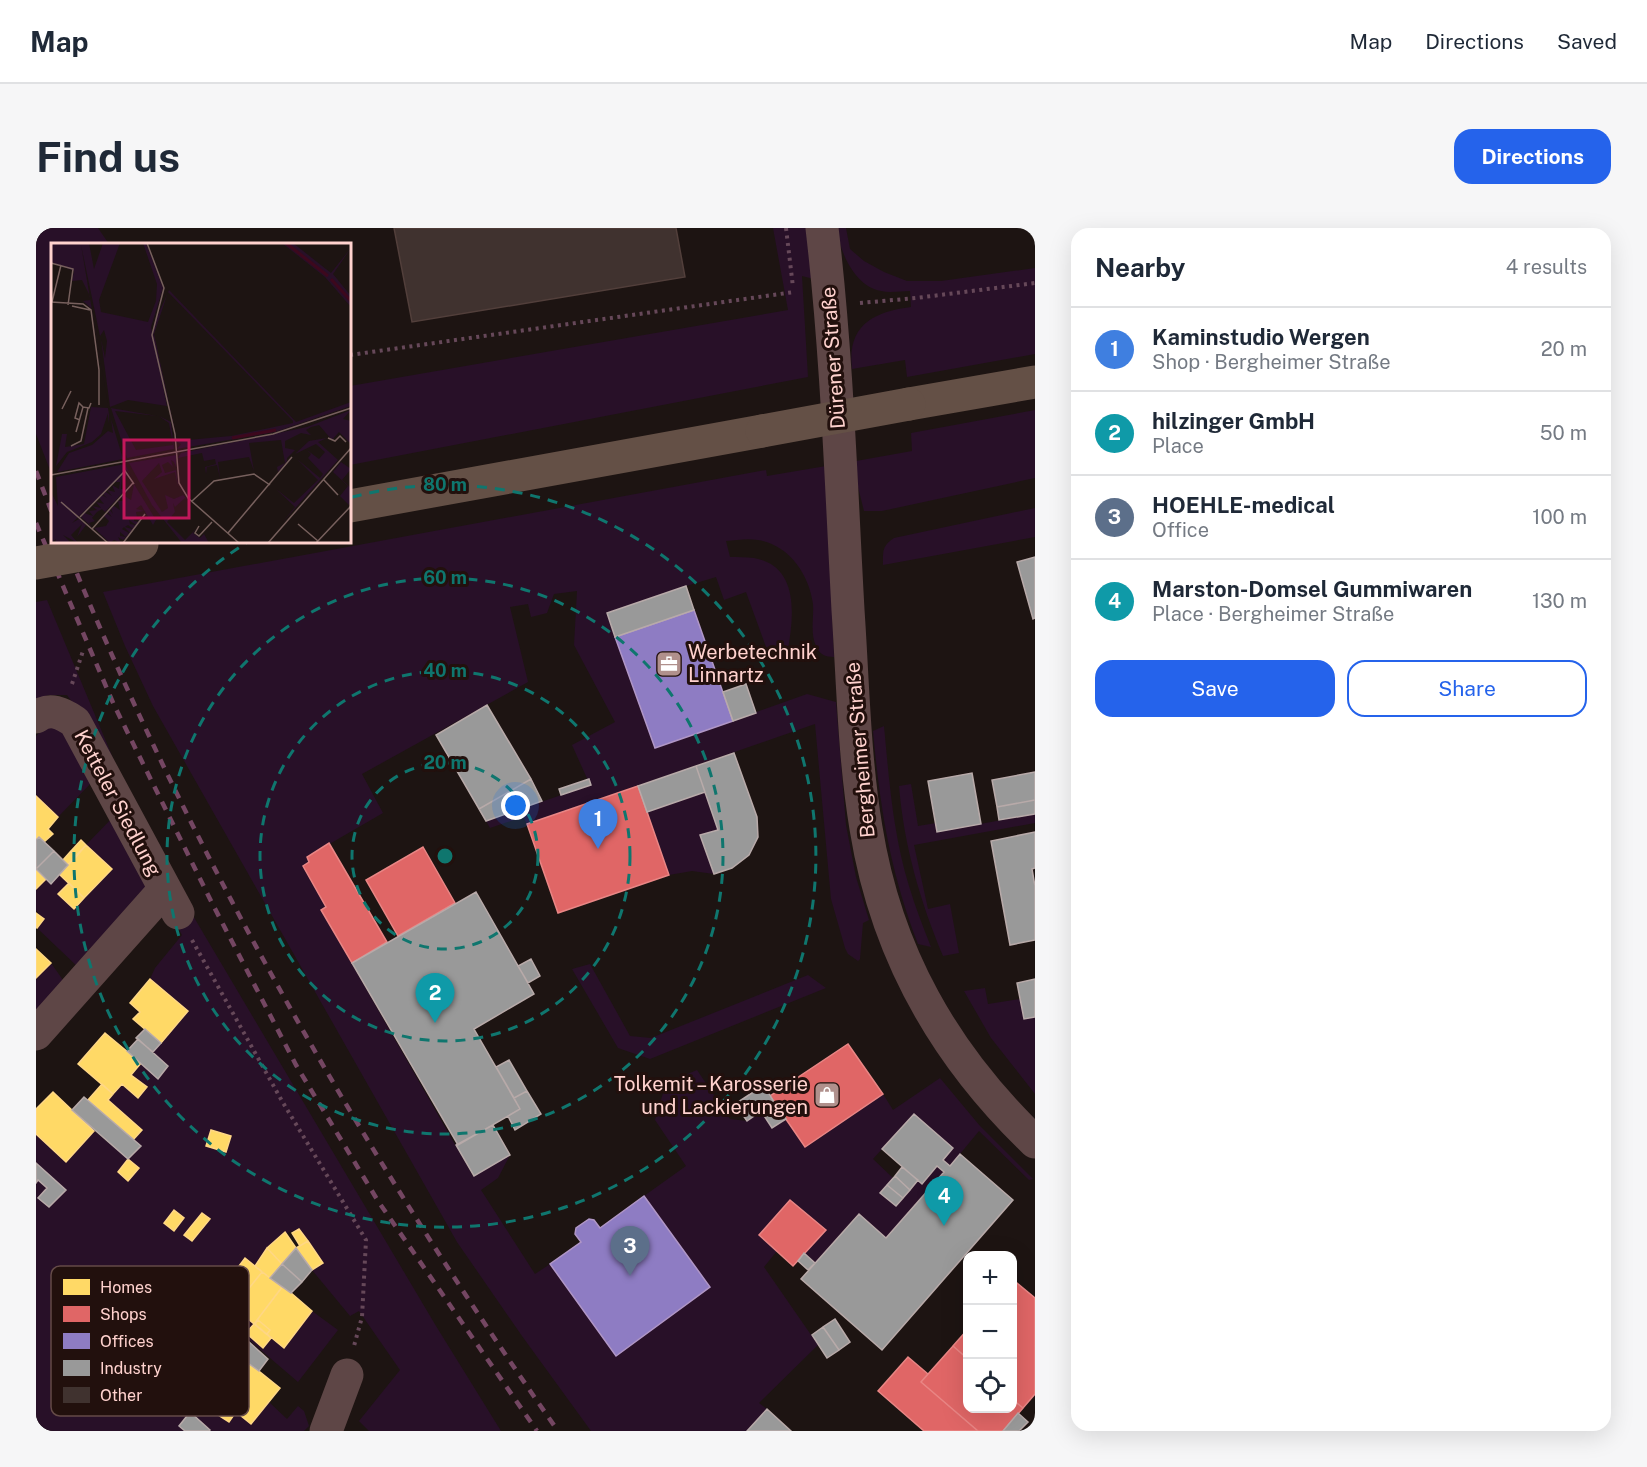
<!DOCTYPE html>
<html lang="en">
<head>
<meta charset="utf-8">
<style>
  body { margin:0; font-family:"Public Sans",sans-serif; background:#f6f6f7; color:#1f2937 }
  .controls { position:absolute; right:18px; bottom:18px; display:grid; overflow:hidden; border-radius:12px; box-shadow:0 6px 24px #0002 }
  .controls button { width:54px; height:54px; display:grid; place-items:center; padding:0; border:0; border-bottom:2px solid #e0e1e3; background:#fff; color:#1f2937; font:30px sans-serif }
  .you { position:absolute; left:480px; top:578px; width:21px; height:21px; margin:-15px; border:4px solid #fff; border-radius:50%; background:#1a73e8; box-shadow:0 0 0 9px #1a73e833 }
  .badge { display:grid; place-items:center; width:39px; height:39px; border-radius:50%; background:#2563eb; color:#fff; font-size:20px; font-weight:700 }
  .pin { position:absolute; translate:-50% -50px; filter:drop-shadow(0 2px 3px #0008) }
  .pin::after { content:''; position:absolute; top:32px; width:21px; height:18px; background:inherit; clip-path:polygon(0 0,100% 0,50% 100%) }
  .list { margin:0; padding:0; list-style:none }
  h2 { display:flex; justify-content:space-between; align-items:center; height:78px; margin:0; padding:0 24px; font-size:26px }
  h2 small { font-size:20px; font-weight:400; color:#747a83 }
  .list li { display:grid; grid-template-columns:39px 1fr auto; gap:18px; align-items:center; box-sizing:border-box; height:84px; padding:0 24px; border-top:2px solid #e0e1e3 }
  .list b { display:block; font-size:22px; white-space:nowrap }
  .list p { margin:0; font-size:20px; white-space:nowrap; color:#747a83 }
  .list em { font-size:20px; font-style:normal; color:#747a83 }
  .actions { display:flex; gap:12px; padding:18px 24px }
  .actions a { flex:1; padding:14px 0; border:2px solid #2563eb; border-radius:18px; text-align:center; font-size:21px; color:#2563eb }
  .actions .main { background:#2563eb; color:#fff }
  .icon { flex:none; width:33px; height:33px; fill:none; stroke:currentColor; stroke-width:2; stroke-linecap:round; stroke-linejoin:round }
  .map { position:relative; flex:none; width:999px; height:1203px; overflow:hidden; border-radius:18px }
  header { display:flex; align-items:center; gap:36px; box-sizing:border-box; height:84px; padding:0 30px; background:#fff; border-bottom:2px solid #e0e1e3 }
  header strong { font-size:28px }
  nav { display:flex; gap:33px; margin-inline-start:auto; font-size:21px }
  .intro { display:flex; align-items:center; justify-content:space-between; box-sizing:border-box; height:144px; padding:0 36px }
  h1 { margin:0; font-size:42px }
  .button { padding:15px 27px; border-radius:18px; background:#2563eb; color:#fff; font-size:21px; font-weight:700 }
  main { display:flex; gap:36px; padding:0 36px }
  aside { flex:1; background:#fff; border-radius:18px; box-shadow:0 6px 24px #0002 }
  .map>svg:first-child { display:block }
  .green { fill:#281028 }
  .homes { fill:#ffd966; stroke:#ffd785; stroke-width:1.5 }
  .shops { fill:#e06666; stroke:#e98685; stroke-width:1.5 }
  .offices { fill:#8e7cc3; stroke:#b096c6; stroke-width:1.5 }
  .industry { fill:#999; stroke:#b8aaa9; stroke-width:1.5 }
  .building { fill:#40322f; stroke:#523f3b; stroke-width:1.5 }
  .lines { fill:none; stroke-linecap:round; stroke-linejoin:round }
  .path { stroke:#664859; stroke-width:4; stroke-dasharray:3 4.5; stroke-linecap:butt }
  .minor { stroke:#5e4646; stroke-width:33 }
  .major { stroke:#645046; stroke-width:33 }
  .rail { stroke:#744662; stroke-width:4.5; stroke-dasharray:9 8; stroke-linecap:butt }
  .major-bridge { stroke:#645046; stroke-width:33 }
  .ring { fill:none; stroke:#0f766e; stroke-width:3; stroke-dasharray:10 8 }
  .labels { text-anchor:middle; stroke-width:6; stroke-linejoin:round; paint-order:stroke }
  .street-label { font-size:20px; fill:#ffd2ce; stroke:#22100d }
  .poi-label { font-size:20px; fill:#ffd2ce; stroke:#22100d; text-anchor:start }
  .inset-river { fill:none; stroke:#3d081d; stroke-width:3 }
  .inset-road { fill:none; stroke:#77605d; stroke-width:1.5 }
  .view { fill:#c2185b; fill-opacity:0.15; stroke:#c2185b; stroke-width:3 }
  .inset-edge { fill:none; stroke:#ffd2ce; stroke-width:3 }
  .key { fill:#22100d; stroke:#644a47; stroke-width:1.5 }
  .key-label { font-size:16px; fill:#ffd2ce }
  .centre { fill:#0f766e; stroke:#22100d; stroke-width:3 }
  .ring-label { font-size:18px; text-anchor:middle; font-weight:bold; fill:#0f766e; stroke:#22100d; stroke-width:6; stroke-linejoin:round; paint-order:stroke }
</style>
</head>
<body>
<header>
<strong>Map</strong>
<nav><a>Map</a><a>Directions</a><a>Saved</a></nav>
</header>
<div class="intro"><h1>Find us</h1><a class="button">Directions</a></div>
<main>
<div class="map">
<svg width="999" height="1203" viewBox="0 0 999 1203">
  <rect width="100%" height="100%" fill="#1d1412"/>
  <path class="green" d="M0 0H62L73 16H16V247L0 206Z
    M737 0H772L778 51 766 48 772 149 314 237V158L752 82Z
    M801 0H810L814 21 828 33 848 44 871 53H905L999 40V126L871 149 869 132 816 141C811 98 836 84 875 79L874 63C865 63 854 65 845 63 819 59 803 23 801 0Z
    M999 182V250L846 283H828L822 259 820 233 876 223 875 205Z
    M790 238 798 429C789 429 783 426 780 418 774 405 778 389 777 376 773 346 753 317 722 312 712 310 700 312 690 313L694 329C701 329 710 329 718 330 763 338 758 387 752 421H736L730 419 710 364 688 372 680 349 650 358 579 409 619 520 771 466 800 474 810 597 820 649 833 692 827 695 824 731 822 733 812 726 809 720 795 671 779 496 491 596 487 589 454 600 450 593 554 557 536 517 579 494 538 417 541 363 518 366 511 385 495 389 492 376 474 379 492 454 326 546 347 585 271 629 273 634 267 639 290 679 285 682 437 948 474 927 462 950 445 962 499 1046 514 1036 580 1127 674 1059 608 968 650 938 619 892 630 855 661 842 694 891 711 893 725 884 737 900 750 891 769 919 847 866 857 882 904 850 944 898 997 951 993 952 943 903 914 938 907 932 917 920 877 887 837 931 857 950 844 965 860 978 882 952 886 956 901 938 908 944 850 1010 822 986 779 1035 768 1025 789 1002 754 972 723 1007 741 1023 728 1039 782 1117 723 1175 731 1181 711 1203H555L486 1108 421 1014 117 478 89 418 67 364 730 242 731 248Z
    M999 280V309L847 337C847 323 846 318 858 310Z
    M11 372 97 578 42 482 31 467H12L0 472V374Z
    M14 494 31 495 60 550 22 589 0 568V508Z
    M848 498C853 551 857 606 873 658 879 678 887 699 895 719L882 716C854 643 844 580 837 503Z
    M875 556 882 598 900 595 901 604 999 586V595L878 617 892 681 914 676 923 725 907 728C884 673 868 618 863 558Z
    M669 564 682 602 665 608 678 646 656 643 633 647 611 584Z
    M80 586 117 655 43 740 1 700 8 691 0 683V661L10 651 15 656 24 647 33 655 22 666 38 680 76 642 50 617Z
    M153 681 400 1098 465 1203H333L323 1193 364 1142 323 1083 314 1088 276 1042 287 1034 263 1001C240 1007 232 1019 219 1038L209 1030 182 1066 218 1096 210 1105 226 1120 235 1110 248 1120 276 1083 302 1102 262 1154 192 1094 170 1121 192 1137 201 1127 214 1137 176 1183 193 1194 200 1184 215 1196 233 1174 251 1191 262 1178 268 1183 273 1198 268 1203H175L154 1184 143 1197 149 1203H0V955L2 952 11 960 3 970 12 979 29 962 0 935V906L30 934 58 903 92 931 104 918 97 912 106 902 72 872 86 856 103 869 111 859 95 847 105 835 122 850 132 838 117 824 152 783 114 751 119 740 146 707 136 689Z
    M15 735 29 755 0 787V750Z
    M554 736 594 808 615 810 772 747 790 760 614 831 582 820 536 741Z
    M949 760 952 776 984 771 988 791 999 789V866L955 810 928 763Z"/>
  <path class="homes" d="M0 568 22 589 12 601 17 606 8 614 3 609 0 612Z
    M45 612 50 617 40 629 35 623Z
    M50 617 76 641 48 670 23 646Z
    M35 623 40 629 32 637 27 632Z
    M0 641 10 651 0 661Z
    M33 655 48 670 38 681 22 666Z
    M0 685 8 691 1 700 0 699Z
    M0 721 15 735 0 750Z
    M114 751 152 783 125 815 97 791 104 784 94 775Z
    M69 805 105 835 95 847 111 859 102 870 86 856 77 866 42 836Z
    M66 856 77 866 72 872 106 902 97 912 52 872Z
    M17 864 58 903 30 934 0 906V881Z
    M175 902 195 908 190 924 170 918Z
    M92 931 103 940 92 953 82 944Z
    M138 982 148 990 138 1003 128 995Z
    M166 985 174 991 156 1013 148 1007Z
    M263 1001 272 1013 264 1018 256 1005Z
    M249 1004 260 1020 246 1036 231 1020Z
    M272 1013 287 1035 276 1042 260 1020Z
    M231 1020 246 1036 234 1050 219 1038Z
    M209 1030 226 1044 198 1079 182 1066Z
    M226 1044 246 1059 218 1096 198 1079Z
    M247 1058 276 1083 248 1120 231 1106 234 1102 222 1092 218 1096Z
    M222 1092 234 1102 231 1106 219 1096Z
    M218 1096 235 1110 227 1120 210 1105Z
    M214 1136 244 1160 215 1196 199 1183 201 1179 188 1168Z
    M185 1172 200 1184 193 1194 176 1183Z"/>
  <path class="shops" d="M602 558 633 647 522 685 491 596Z
    M293 615 351 714 316 735 285 682 290 679 267 638 273 634 271 629Z
    M387 619 419 675 362 708 330 652Z
    M812 816 847 866 769 919 734 868Z
    M754 972 790 1002 757 1038 723 1007Z
    M976 1051 999 1070V1166L987 1180 976 1171Z
    M932 1101V1131L917 1118Z
    M917 1118 932 1131V1180H976V1171L987 1180 967 1203H942L885 1154Z
    M872 1129 892 1146 885 1154 942 1203H888L842 1163Z"/>
  <path class="offices" d="M658 382 697 493 619 520 579 409Z
    M608 968 674 1059 580 1128 514 1036 545 1014 539 1006 540 1000 553 991 558 992 564 1000Z"/>
  <path class="industry" d="M999 329V390L997 391 981 334Z
    M650 358 658 382 579 409 571 385Z
    M710 456 720 485 697 493 687 464Z
    M451 477 495 551 443 581 400 507Z
    M698 525 721 589 722 609 713 627 696 640 678 646 664 607 682 602 660 538Z
    M660 538 669 564 611 584 602 558Z
    M999 544V572L961 579 956 552Z
    M936 545 945 596 901 604 892 553Z
    M495 551 506 573 450 593 443 581Z
    M553 551 555 557 525 567 523 561Z
    M999 572V586L963 592 961 579Z
    M999 604V640L996 641 999 658V712L974 717 955 613Z
    M3 609 18 623 0 641V612Z
    M18 623 32 637 15 656 0 641Z
    M440 664 498 766 438 801 484 881 422 917 316 735Z
    M495 731 504 748 492 755 482 738Z
    M999 751V789L988 791 981 755Z
    M109 801 125 815 117 824 100 810Z
    M102 811 132 838 122 851 91 823Z
    M473 832 491 863 478 870 460 839Z
    M728 857 738 874 711 893 699 876Z
    M491 863 505 886 479 902 472 888 484 881 478 870Z
    M48 869 105 918 92 931 36 882Z
    M738 874 750 891 736 900 725 883Z
    M878 886 917 920 907 932 914 938 924 926 977 972 846 1122 765 1051 823 986 850 1010 908 944 901 938 886 956 846 921Z
    M457 897 474 927 438 948 420 917Z
    M0 935 30 962 13 979 2 970 11 960 2 952 0 955Z
    M866 939 882 952 874 962 859 948Z
    M859 948 874 962 867 970 851 957Z
    M851 957 867 970 860 978 844 965Z
    M260 1020 276 1042 266 1054 246 1036Z
    M768 1025 779 1035 772 1042 762 1033Z
    M246 1036 266 1054 255 1065 234 1050Z
    M799 1091 814 1114 803 1122 787 1099Z
    M787 1099 803 1122 791 1130 776 1107Z
    M212 1113 232 1131 223 1143 201 1127Z
    M731 1181 755 1203H711Z
    M154 1184 174 1202 173 1203H149L143 1198Z
    M982 1185 992 1194 983 1203H967Z"/>
  <path class="building" d="M358 0H640L649 49 376 94Z"/>
  <g class="lines">
    <path class="path" d="M750 0 757 59
      M824 75 880 70 999 55
      M314 127 758 64
      M36 456 47 423
      M156 712 246 873 330 1012 326 1089 318 1118"/>
    <path class="minor" d="M786 0C801 127 805 255 812 382 817 455 818 528 830 600 850 725 908 827 999 914
      M0 489C14 479 26 485 39 494L142 685
      M0 806 129 661
      M290 1203 311 1147"/>
    <path class="major" d="M873 176 999 154
      M314 278 726 203"/>
    <path class="rail" d="M0 243 16 285
      M0 295 78 477 176 675 260 837 342 973 501 1203
      M28 314C156 630 327 924 522 1203"/>
    <path class="major-bridge" d="M726 203 873 176
      M0 335 106 316"/>
  </g>
  <g class="ring">
    <circle cx="409" cy="628" r="93"/>
    <circle cx="409" cy="628" r="185"/>
    <circle cx="409" cy="628" r="278"/>
    <path d="M316 269A371 371 0 1 1 210 315"/>
  </g>
  <defs>
    <g id="office-square" transform="scale(1.35)"><rect x="-9" y="-9" width="18" height="18" rx="4" fill="#b0908c" stroke="#22100d"/><path d="M-6-3h4V-5.5h4V-3h4V5H-6ZM-1-4.5V-3h2v-1.5ZM-6 0V1H6V0Z" fill="#fff"/></g>
    <g id="shop-square" transform="scale(1.35)"><rect x="-9" y="-9" width="18" height="18" rx="4" fill="#b0908c" stroke="#22100d"/><path d="M-5-2.5h2.3a2.7 3.5 0 0 1 5.4 0H5L5.5 6h-11ZM-1.5-2.5h3a1.5 2.3 0 0 0-3 0Z" fill="#fff"/></g>
  </defs>
  <g fill-rule="evenodd">
    <use href="#office-square" x="633" y="436"/>
    <use href="#shop-square" x="791" y="867"/>
  </g>
  <g class="labels">
    <g class="street-label">
      <text transform="translate(797 130) rotate(-94)" y="7">Dürener Straße</text>
      <text transform="translate(824 522) rotate(-95)" y="7">Bergheimer Straße</text>
      <text transform="translate(82 575) rotate(62)" y="7">Ketteler Siedlung</text>
    </g>
    <g class="poi-label">
      <text x="652" y="431">Werbetechnik<tspan x="652" dy="23">Linnartz</tspan></text>
      <text x="772" y="863" text-anchor="end">Tolkemit – Karosserie<tspan x="772" dy="23">und Lackierungen</tspan></text>
    </g>
  </g>
  <g transform="translate(15 15)">
    <rect width="300" height="300" fill="#1d1412"/>
    <path d="M0 0H38L43 26 52 0H69L48 57 50 69 97 79 105 58 106 41 92 0H95L112 45 100 84 116 163 77 157 59 164 50 96 54 115 56 98 53 87 49 93 30 2 57 162 41 66 32 58 39 57V53L31 37 21 38 23 28 0 19ZM231 0H242L280 30 300 5 282 31 300 53V64L274 34ZM118 47 245 179 300 159V163L224 189 126 206 130 201 126 199 102 94 103 81ZM117 49 242 178V180L180 193 126 198 103 91ZM40 164 57 165 58 172 57 181V170L50 191 41 199 16 209 5 223 11 191H16L14 204 33 201ZM60 165 106 173 64 168 85 207 122 202 118 180 108 173 120 179 123 206 76 215ZM300 167 292 176 300 178V201L288 189 281 197 268 182 260 184 255 187 260 192 250 190 234 198V205L244 207 236 215V218L227 229 226 224 234 220 230 197 198 200 203 228 198 214 167 219 169 235 166 222 156 224 155 231 154 224 165 221 164 216 153 218 151 210 127 215 130 210 256 184ZM60 176 72 216 6 229 18 210 41 202 57 188 62 190ZM276 195 267 199 287 217 231 280 244 264 225 246 243 260 267 237 246 216 269 235 272 231 257 215 260 211 256 207 268 216 274 209 265 201 244 211 258 198ZM125 212V224L123 219 120 217 122 224 117 219 111 222 114 230 125 227 127 244 124 229 103 236 111 229 108 220 91 238 111 269 117 265 114 252 123 256 132 252 138 258 134 255 124 264 122 260 124 269 116 279 134 297 146 285 142 290 149 295 153 291 158 300H131L101 262 78 220ZM290 219 300 226 291 237 300 245 298 262 289 253 297 243 282 229ZM74 221 80 234 76 227 21 280 28 276 35 282 26 294 31 281 20 292 27 300 12 292 20 300H4L5 296 0 300V249L7 263 5 234ZM74 229 77 232 71 235 70 246H75L54 269 51 266 46 269 41 275 44 278 38 280 41 284 30 274 33 270 42 273 38 268 46 267 41 263 50 265 45 259 53 261 48 255 51 252 56 255 52 251 55 249 61 253 56 247 64 249 61 242 68 246 69 239H64ZM83 241 105 277 102 282 90 262 85 266 93 268 85 269 86 274 90 273 88 278 83 274V278L88 279 85 282 78 277 79 281 84 282 82 286 77 282 74 284 81 286 79 290 73 284 71 286 78 290 75 294 69 289V293L75 294 72 297 67 294 70 300 63 297 59 300 43 285 55 283 58 278 53 273 55 270 61 274 57 269 59 267 62 271 60 266 63 263 69 267 67 258H74L70 254 72 252 80 257Z" fill="#281028" fill-rule="evenodd"/>
    <path class="inset-river" d="M235 0 277 33M280 36 300 58M181 195 225 187"/>
    <path class="inset-road" d="M96 0 113 45 101 92 124 191 128 240 137 255 188 300M0 20 22 26 17 62M0 59 32 61 40 67 48 127V162M1 59 10 22M21 63 39 67M11 166 20 148M29 177 24 175 28 160 32 164M25 189 32 164 38 165 40 160M277 195 284 198 289 193 295 199M20 203 30 198 37 165M0 232 222 191 300 165M272 236 287 252M141 258 163 238 203 231 219 242M10 259 57 300M29 274 74 228 83 241M247 281 267 298M148 283 144 290 148 293 161 279M41 286 82 240M177 290 241 214M72 300 94 271M217 300 300 205M265 300 300 263"/>
    <path class="view" d="M73 197H138V275H73Z"/>
    <rect width="300" height="300" class="inset-edge"/>
  </g>
  <rect x="15" y="1038" width="198" height="150" rx="9" class="key"/>
  <rect x="27" y="1051" width="27" height="16" fill="#ffd966"/>
  <rect x="27" y="1078" width="27" height="16" fill="#e06666"/>
  <rect x="27" y="1105" width="27" height="16" fill="#8e7cc3"/>
  <rect x="27" y="1132" width="27" height="16" fill="#999"/>
  <rect x="27" y="1159" width="27" height="16" fill="#40322f"/>
  <g class="key-label">
    <text x="64" y="1065">Homes</text>
    <text x="64" y="1092">Shops</text>
    <text x="64" y="1119">Offices</text>
    <text x="64" y="1146">Industry</text>
    <text x="64" y="1173">Other</text>
  </g>
  <circle cx="409" cy="628" r="9" class="centre"/>
  <g class="ring-label">
    <text x="409" y="263">80 m</text>
    <text x="409" y="356">60 m</text>
    <text x="409" y="449">40 m</text>
    <text x="409" y="541">20 m</text>
  </g>
</svg>
<div class="controls">
<button>+</button>
<button>−</button>
<button><svg class="icon" aria-label="locate" viewBox="0 0 24 24"><circle cx="12" cy="12" r="6"/><path d="M12 2v4M12 18v4M2 12h4M18 12h4"/></svg></button>
</div>
<div class="you"></div>
<div class="pin badge" style="left:562px;top:621px;background:#3f7fe0">1</div>
<div class="pin badge" style="left:399px;top:795px;background:#0f9aa8">2</div>
<div class="pin badge" style="left:594px;top:1048px;background:#5c6f8a">3</div>
<div class="pin badge" style="left:908px;top:998px;background:#0f9aa8">4</div>
</div>
<aside>
<h2>Nearby<small>4 results</small></h2>
<ul class="list">
<li><span class="badge" style="background:#3f7fe0">1</span><div><b>Kaminstudio Wergen</b><p>Shop · Bergheimer Straße</p></div><em>20 m</em></li>
<li><span class="badge" style="background:#0f9aa8">2</span><div><b>hilzinger GmbH</b><p>Place</p></div><em>50 m</em></li>
<li><span class="badge" style="background:#5c6f8a">3</span><div><b>HOEHLE-medical</b><p>Office</p></div><em>100 m</em></li>
<li><span class="badge" style="background:#0f9aa8">4</span><div><b>Marston-Domsel Gummiwaren</b><p>Place · Bergheimer Straße</p></div><em>130 m</em></li>
</ul>
<div class="actions"><a class="main">Save</a><a>Share</a></div>
</aside>
</main>
</body>
</html>
